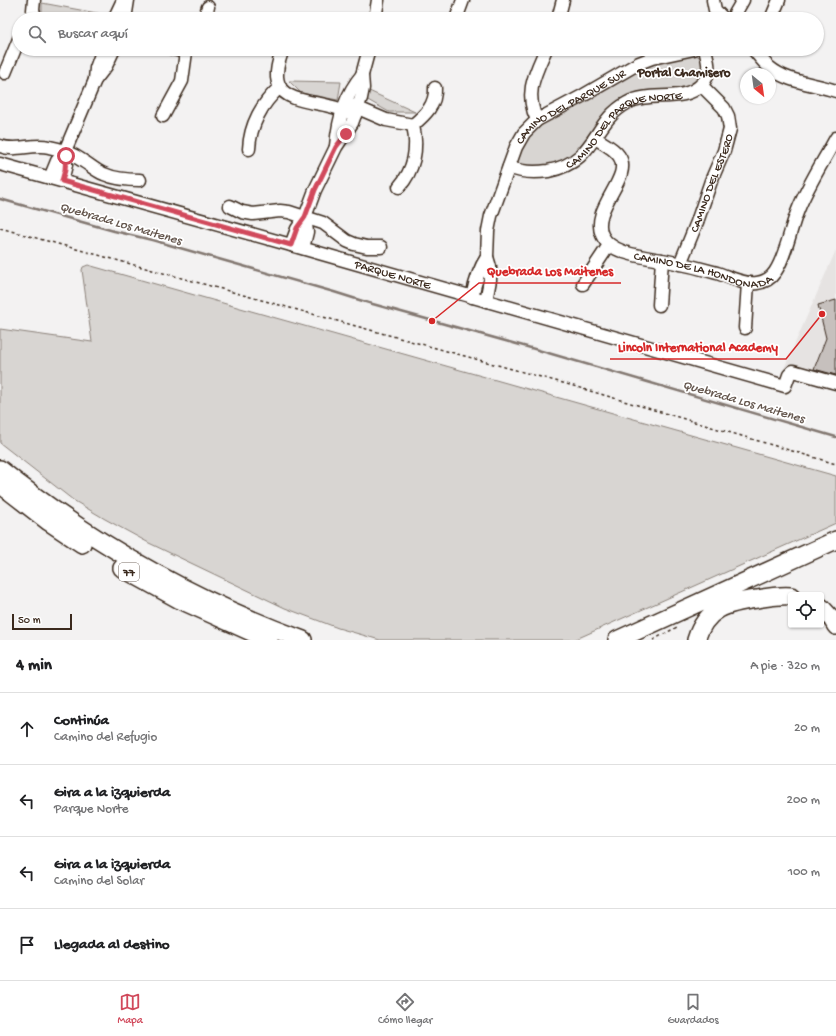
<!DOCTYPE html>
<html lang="es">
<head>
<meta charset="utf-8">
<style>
  body { margin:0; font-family:"Gochi Hand",sans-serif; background:#f6f6f6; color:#202124 }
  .controls { position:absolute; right:12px; bottom:12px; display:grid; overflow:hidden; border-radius:4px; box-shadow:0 1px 3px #0004 }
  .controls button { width:36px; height:36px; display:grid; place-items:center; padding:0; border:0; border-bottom:1px solid #e0e0e0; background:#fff; color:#202124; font:20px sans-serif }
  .compass { position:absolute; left:740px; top:68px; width:36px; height:36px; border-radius:50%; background:#fff; box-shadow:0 1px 3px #0004; rotate:151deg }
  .scale { position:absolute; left:12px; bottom:10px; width:60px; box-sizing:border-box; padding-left:4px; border:2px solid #3b2a1e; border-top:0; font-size:11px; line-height:14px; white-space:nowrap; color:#3b2a1e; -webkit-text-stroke:3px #fff; paint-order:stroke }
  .stop { position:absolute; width:12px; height:12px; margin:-9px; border:3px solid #d1495b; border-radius:50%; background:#fff }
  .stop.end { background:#d1495b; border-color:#fff; box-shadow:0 1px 4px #0008 }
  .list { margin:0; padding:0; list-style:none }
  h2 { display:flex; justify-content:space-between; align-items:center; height:52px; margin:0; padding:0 16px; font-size:17px }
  h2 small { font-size:13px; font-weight:400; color:#757577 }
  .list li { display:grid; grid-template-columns:26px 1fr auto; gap:12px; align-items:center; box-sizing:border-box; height:72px; padding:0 16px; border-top:1px solid #e0e0e0 }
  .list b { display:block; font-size:15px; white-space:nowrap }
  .list p { margin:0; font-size:13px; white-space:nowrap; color:#757577 }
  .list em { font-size:13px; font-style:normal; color:#757577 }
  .icon { flex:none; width:22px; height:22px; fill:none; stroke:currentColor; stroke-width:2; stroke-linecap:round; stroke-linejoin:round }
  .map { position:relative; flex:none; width:836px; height:640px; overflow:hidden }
  .search { position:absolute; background:#fff; box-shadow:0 1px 3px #0004; left:12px; right:12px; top:12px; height:44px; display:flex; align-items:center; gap:10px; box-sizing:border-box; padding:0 14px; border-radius:22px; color:#757577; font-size:15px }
  .sheet { height:340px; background:#fff }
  nav { display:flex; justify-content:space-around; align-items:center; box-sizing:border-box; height:56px; border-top:1px solid #e0e0e0; background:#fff; font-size:11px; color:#757577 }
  nav a { display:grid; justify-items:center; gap:2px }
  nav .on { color:#d1495b }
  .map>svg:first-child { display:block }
  .built { fill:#e6e3e2 }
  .green { fill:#d8d5d2; stroke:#8a8078 }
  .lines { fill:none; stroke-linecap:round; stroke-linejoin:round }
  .stream { stroke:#827770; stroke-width:2.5 }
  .building { fill:#c6c0bd; stroke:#3b2a1e }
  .minor-casing { stroke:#3b2a1e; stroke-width:15 }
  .highway-casing { stroke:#3b2a1e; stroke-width:20 }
  .path { stroke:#3b2a1e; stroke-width:1.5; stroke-dasharray:3 3; stroke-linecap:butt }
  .minor { stroke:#fff; stroke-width:12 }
  .highway { stroke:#fff; stroke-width:17 }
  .route { stroke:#d1495b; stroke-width:5 }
  .labels { text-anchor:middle; stroke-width:3.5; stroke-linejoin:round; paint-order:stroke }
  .shield { fill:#fff; stroke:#766a62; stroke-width:1 }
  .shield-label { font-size:11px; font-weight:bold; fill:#3b2a1e }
  .street-label { font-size:12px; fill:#3b2a1e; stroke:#fff }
  .neighbourhood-label { font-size:13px; font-weight:bold; fill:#3b2a1e; stroke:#fff }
  .water-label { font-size:13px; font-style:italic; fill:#65574e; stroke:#fff }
  .leader { fill:none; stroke:#d62828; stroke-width:1.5 }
  .callout-dot { fill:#d62828; stroke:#fff; stroke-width:1.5 }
  .callout-label { font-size:13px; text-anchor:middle; font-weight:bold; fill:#d62828; stroke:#fff; stroke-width:3.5; stroke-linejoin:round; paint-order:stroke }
</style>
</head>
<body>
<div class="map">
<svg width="836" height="640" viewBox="0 0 836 640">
  <rect width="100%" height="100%" fill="#f3f2f2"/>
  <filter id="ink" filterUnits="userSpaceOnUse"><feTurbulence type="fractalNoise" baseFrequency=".025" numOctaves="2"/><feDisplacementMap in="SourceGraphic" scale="8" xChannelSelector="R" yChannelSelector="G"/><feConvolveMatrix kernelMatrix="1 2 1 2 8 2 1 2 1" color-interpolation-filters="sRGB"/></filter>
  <g filter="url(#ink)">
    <path class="built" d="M836 250V388L782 373Z"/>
    <path class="green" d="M42 3 102 14 101 19H59L42 13Z
      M696 55 701 58 703 64 702 75 700 79 692 85 676 91 642 93 586 143 571 158 540 168 519 166C518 164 516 163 516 160 517 151 533 131 540 125L641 68 665 60Z
      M289 81 341 82 338 100 301 93Z
      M367 90 415 112H389L366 99Z
      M88 265 836 476V523L574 640H380L338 628 285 608 149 543 105 519 73 500 0 443V329L92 342 82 270 83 267Z"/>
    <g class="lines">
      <path class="stream" d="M0 199 114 231 152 240 334 292 369 303 538 350 836 437"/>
    </g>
    <path class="building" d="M836 300V375L814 369 826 338 818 305Z"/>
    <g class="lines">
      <g class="minor-casing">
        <g id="minor">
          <path d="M713 0 715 10 724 19"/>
          <path d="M33 19 35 17 33 10 34 0"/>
          <path d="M114 19 123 0"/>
          <path d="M125 19 128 0"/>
          <path d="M204 19 208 7"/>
          <path d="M375 19 378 0"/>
          <path d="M456 19 463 0"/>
          <path d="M558 19 563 0"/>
          <path d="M732 19 743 0"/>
          <path d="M771 19 779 0"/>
          <path d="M173 49 186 52"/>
          <path d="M283 49C279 60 274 74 279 85 285 101 315 102 329 106 338 108 346 111 355 115"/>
          <path d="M753 49C758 55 763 62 769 67 788 83 813 83 836 91"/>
          <path d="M5 73 19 39"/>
          <path d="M95 80 96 68 103 49"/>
          <path d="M351 105 386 120 413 125C425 115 436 105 435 88"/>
          <path d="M163 116 182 81 186 52 188 49"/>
          <path d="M537 120C524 93 535 74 546 49"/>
          <path id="s1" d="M595 138C603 143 614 148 619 156 634 177 590 208 602 235 611 255 647 257 667 261 683 264 700 268 717 273 729 277 744 285 757 283 765 282 771 278 775 272 786 256 790 229 798 210 808 185 823 162 836 138"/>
          <path d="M0 146C16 152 33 143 49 147 61 149 73 154 83 161 90 165 96 171 104 174 115 179 128 180 140 180"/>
          <path d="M336 146C338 121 345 95 362 75"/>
          <path d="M249 149C250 125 262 103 280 87"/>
          <path id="s2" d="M0 164 291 245 785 386 789 375 793 371 836 383"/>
          <path id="s3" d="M509 167C522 173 534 173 548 171 597 162 592 122 627 103 651 90 683 104 702 84 712 74 708 61 705 49"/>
          <path d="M50 178 57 161 65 151 95 80 106 66 114 49"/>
          <path d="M62 181 66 165 65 151"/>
          <path d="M399 187C415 169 418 148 413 125"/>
          <path d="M230 206 242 212 253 214 280 211 289 212 323 223 347 241 354 244 367 247H381"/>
          <path d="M291 245 297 229 305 217 315 190 336 147 352 123 361 98 363 88 362 75 369 49"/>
          <path d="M303 248 307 232 305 217"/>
          <path id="s4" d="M680 264 697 222 711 181 724 151 730 129 728 116 724 108 701 85"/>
          <path d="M583 284 609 245"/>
          <path d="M472 297C475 282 479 269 487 257"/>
          <path id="s5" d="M486 301 490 280V267L487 257 488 231 491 216 516 147 524 133 537 120 584 95 639 63 652 58 694 49"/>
          <path d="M659 305 662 260"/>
          <path d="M745 328 748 283"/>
        </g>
      </g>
      <g class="highway-casing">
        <path id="highway" d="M0 469C92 543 191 599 303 640
          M0 484 49 522 82 544
          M122 568 180 600 269 640
          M821 607 832 619 836 626
          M617 640 836 540
          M696 640C706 608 727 603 757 599 768 597 780 595 791 596"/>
      </g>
      <path class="path" d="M0 228 570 385 836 464
        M653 640 677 627"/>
      <use href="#minor" class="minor"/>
      <use href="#highway" class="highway"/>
    </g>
  </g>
  <g class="lines" filter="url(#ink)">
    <path class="route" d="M66 156 65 170 62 181 291 245 297 228 305 217 315 190 336 147 346 134"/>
  </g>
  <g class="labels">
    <rect class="shield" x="119" y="563" width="20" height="18" rx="3"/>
    <g class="shield-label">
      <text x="129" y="576">77</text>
    </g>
    <g class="street-label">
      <text dy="4" stroke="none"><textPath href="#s5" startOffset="229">CAMINO DEL PARQUE SUR</textPath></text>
      <text dy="4" stroke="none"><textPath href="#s3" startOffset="131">CAMINO DEL PARQUE NORTE</textPath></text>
      <text dy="4" stroke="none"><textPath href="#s4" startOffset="87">CAMINO DEL ESTERO</textPath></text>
      <text dy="4" stroke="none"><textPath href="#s1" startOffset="225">CAMINO DE LA HONDONADA</textPath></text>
      <text dy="4" stroke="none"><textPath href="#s2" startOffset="408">PARQUE NORTE</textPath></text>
    </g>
    <g class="neighbourhood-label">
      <text x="684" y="76">Portal Chamisero</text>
    </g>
    <g class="water-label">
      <text transform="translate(121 222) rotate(16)" y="5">Quebrada Los Maitenes</text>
      <text transform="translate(744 400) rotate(16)" y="5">Quebrada Los Maitenes</text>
    </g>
  </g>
  <path class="leader" d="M432 321L479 283H621M822 314L786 359H610"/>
  <g class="callout-dot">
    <circle cx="432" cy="321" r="4"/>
    <circle cx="822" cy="314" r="4"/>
  </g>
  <g class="callout-label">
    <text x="550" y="275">Quebrada Los Maitenes</text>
    <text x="698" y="351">Lincoln International Academy</text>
  </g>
</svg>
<div class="controls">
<button><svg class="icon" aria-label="locate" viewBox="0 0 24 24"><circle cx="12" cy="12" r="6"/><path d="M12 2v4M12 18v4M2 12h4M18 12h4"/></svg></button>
</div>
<svg class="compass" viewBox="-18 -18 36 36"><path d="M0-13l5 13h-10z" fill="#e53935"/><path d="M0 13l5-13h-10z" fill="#757577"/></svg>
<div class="scale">50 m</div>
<div class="stop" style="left:66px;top:156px"></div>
<div class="stop end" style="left:346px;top:134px"></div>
<div class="search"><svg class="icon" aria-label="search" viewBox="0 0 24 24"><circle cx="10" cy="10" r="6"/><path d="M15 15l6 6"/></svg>Buscar aquí</div>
</div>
<section class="sheet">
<h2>4 min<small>A pie · 320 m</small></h2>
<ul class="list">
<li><svg class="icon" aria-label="ahead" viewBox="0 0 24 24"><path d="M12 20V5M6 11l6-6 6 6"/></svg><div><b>Continúa</b><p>Camino del Refugio</p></div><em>20 m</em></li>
<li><svg class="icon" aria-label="left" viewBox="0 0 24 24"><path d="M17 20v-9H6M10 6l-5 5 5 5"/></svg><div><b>Gira a la izquierda</b><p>Parque Norte</p></div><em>200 m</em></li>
<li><svg class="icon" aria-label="left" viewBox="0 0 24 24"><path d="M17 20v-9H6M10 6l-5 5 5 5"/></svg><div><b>Gira a la izquierda</b><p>Camino del Solar</p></div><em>100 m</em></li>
<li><svg class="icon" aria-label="arrive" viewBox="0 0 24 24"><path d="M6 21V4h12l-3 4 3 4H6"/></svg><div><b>Llegada al destino</b></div></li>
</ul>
</section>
<nav>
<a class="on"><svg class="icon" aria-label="map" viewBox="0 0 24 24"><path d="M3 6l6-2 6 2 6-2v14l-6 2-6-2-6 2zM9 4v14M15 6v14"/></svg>Mapa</a>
<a><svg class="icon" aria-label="directions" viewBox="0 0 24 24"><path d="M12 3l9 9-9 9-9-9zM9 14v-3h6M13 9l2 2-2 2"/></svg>Cómo llegar</a>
<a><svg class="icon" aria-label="saved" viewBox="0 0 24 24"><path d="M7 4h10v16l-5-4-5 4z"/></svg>Guardados</a>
</nav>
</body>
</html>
